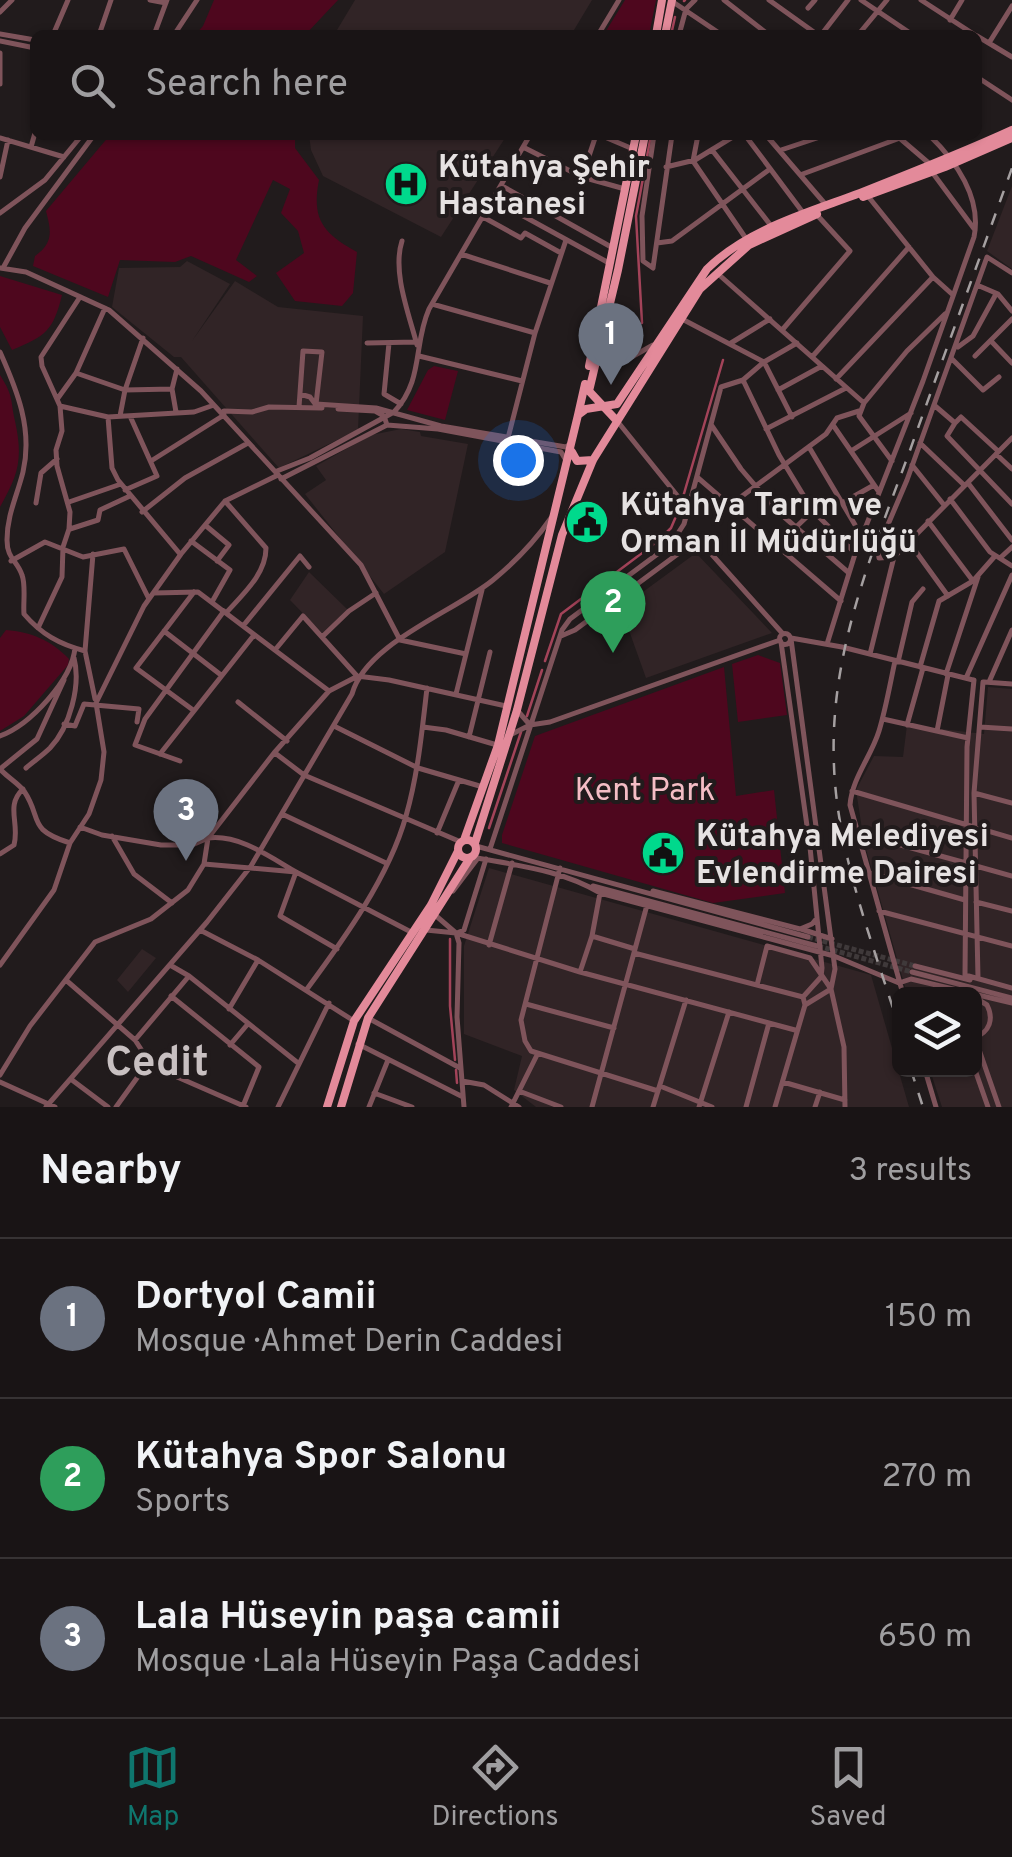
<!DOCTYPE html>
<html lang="en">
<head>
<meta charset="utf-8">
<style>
  body { margin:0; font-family:Overpass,sans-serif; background:#221d1e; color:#f1f3f6 }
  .controls { position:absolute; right:30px; bottom:30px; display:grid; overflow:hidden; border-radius:15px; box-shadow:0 2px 8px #0004 }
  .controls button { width:90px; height:90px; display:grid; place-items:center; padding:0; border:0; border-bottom:2px solid #373334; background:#191415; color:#f1f3f6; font:50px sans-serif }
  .you { position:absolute; left:518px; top:460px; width:35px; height:35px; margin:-25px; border:8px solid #fff; border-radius:50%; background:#1a73e8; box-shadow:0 0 0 15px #1a73e833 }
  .badge { display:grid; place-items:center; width:65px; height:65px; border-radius:50%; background:#0f766e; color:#fff; font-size:32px; font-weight:700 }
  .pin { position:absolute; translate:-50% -82px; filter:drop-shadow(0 2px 5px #0008) }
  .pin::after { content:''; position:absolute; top:52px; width:35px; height:30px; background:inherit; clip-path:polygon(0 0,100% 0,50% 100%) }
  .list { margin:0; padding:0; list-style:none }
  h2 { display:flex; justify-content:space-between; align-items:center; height:130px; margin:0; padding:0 40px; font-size:42px }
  h2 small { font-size:32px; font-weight:400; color:#9f9ea0 }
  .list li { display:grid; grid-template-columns:65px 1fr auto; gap:30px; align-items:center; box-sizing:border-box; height:160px; padding:0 40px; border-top:2px solid #373334 }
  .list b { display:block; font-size:38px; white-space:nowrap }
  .list p { margin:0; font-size:32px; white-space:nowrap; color:#9f9ea0 }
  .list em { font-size:32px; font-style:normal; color:#9f9ea0 }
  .icon { flex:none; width:55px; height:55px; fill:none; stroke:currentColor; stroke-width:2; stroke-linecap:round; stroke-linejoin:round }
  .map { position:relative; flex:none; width:1012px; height:1107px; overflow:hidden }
  .search { position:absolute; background:#191415; box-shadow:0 2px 8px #0004; left:30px; right:30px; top:30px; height:110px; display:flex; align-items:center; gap:25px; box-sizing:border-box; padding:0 35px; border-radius:15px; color:#9f9ea0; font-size:38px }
  .sheet { height:610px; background:#191415 }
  nav { display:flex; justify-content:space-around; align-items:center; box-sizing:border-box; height:140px; border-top:2px solid #373334; background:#191415; font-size:28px; color:#9f9ea0 }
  nav a { display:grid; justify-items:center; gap:5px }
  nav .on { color:#0f766e }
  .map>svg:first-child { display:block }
  .built { fill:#312426 }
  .green { fill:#4e071e }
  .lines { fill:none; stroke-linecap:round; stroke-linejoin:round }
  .stream { stroke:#a34359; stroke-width:2.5 }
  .minor-tunnel { stroke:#3f393a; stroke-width:5; stroke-dasharray:5 2.5; stroke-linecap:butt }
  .minor { stroke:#7f545b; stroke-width:5 }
  .major { stroke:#e38a9a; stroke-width:8 }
  .rail { stroke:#a5a0a1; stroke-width:2.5; stroke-dasharray:12 12; stroke-linecap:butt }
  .labels { text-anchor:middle; stroke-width:8; stroke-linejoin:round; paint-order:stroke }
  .poi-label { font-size:32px; font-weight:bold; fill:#e6e2e2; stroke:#211b1c; text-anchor:start }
  .park-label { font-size:32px; fill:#f4bdc5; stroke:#211b1c }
  .district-label { font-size:42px; font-weight:bold; fill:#c8c0c1; stroke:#211b1c }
</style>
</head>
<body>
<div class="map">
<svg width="1012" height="1107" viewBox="0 0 1012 1107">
  <rect width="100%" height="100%" fill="#211b1c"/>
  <path class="built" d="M355 0H592L571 35H334Z
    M309 135H507L441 237 323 176 311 150Z
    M1012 186V269L987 251Z
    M187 261 230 284 192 341 235 281 278 307 363 316 358 430 279 468 181 357H174L112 307 119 268 180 267Z
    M401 429 420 432 421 436 468 444 445 552 384 594 305 494 326 480 316 466 371 435Z
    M696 553 772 633 646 678 621 608Z
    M309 572 349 611 324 635 290 600Z
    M988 687 1012 689V1107H942L930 1070H974V994H907L864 842 856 790 874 756 903 757 907 725 984 734Z
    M489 868 871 975 909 1107H536L514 1090 522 1056 464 1034V946Z
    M142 949 156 958 128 992 117 980Z"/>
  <path class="green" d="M214 0H338L305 35H195L203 26Z
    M625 0H656L649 35 606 31Z
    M110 135H295V148L319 180C311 220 324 234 357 252L353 293 342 306 295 301 276 273 304 253 298 231 281 213 290 189 273 180 236 260 257 276 249 282 191 256 175 262 120 260 108 297 33 266 35 256C54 243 51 230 46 211Z
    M0 276 62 295C53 331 46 336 12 350L0 327Z
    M434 366 458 371 445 420 407 410 428 370Z
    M0 375C14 397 10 399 15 421 23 458 19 474 0 507Z
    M6 630C31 632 51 640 69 659L68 665 24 716 0 731V638Z
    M758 655 780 663 787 715 738 722 732 664Z
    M724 667 736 796 774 790 785 893 713 903 502 843V835L535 736Z"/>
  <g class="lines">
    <path class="stream" d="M684 1 685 0
      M671 35 675 17
      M642 323 636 216 651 135
      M683 497 723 360
      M545 661 561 614 658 541 671 528 680 507
      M527 716 542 670
      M489 828 521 732
      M450 939V1006L455 1060
      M456 1070 457 1083"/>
    <path class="minor-tunnel" d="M808 937 915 966
      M818 946 912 972"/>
    <path class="minor" d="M150 0 166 3
      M724 0 769 35
      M769 0 818 35
      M861 0 913 35
      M921 0 975 35
      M673 2 722 35
      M808 8 815 0
      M0 12 12 0
      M950 20 962 0
      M0 34 35 40
      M53 35 68 0
      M99 35 111 0
      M154 35 167 0
      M174 35 197 0
      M598 35 619 0
      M679 35 686 9 695 0
      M821 35 848 0
      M858 35 887 0
      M977 36 1012 57
      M0 41 35 48
      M989 43 1012 6
      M0 53V84
      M977 77 1012 100
      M600 135 633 149
      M698 135 693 161 747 240
      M745 135 804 214
      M766 135 826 205
      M896 135 931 165
      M0 138 64 157
      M31 147 35 133
      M523 147 582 177 625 189
      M712 150 772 227
      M781 150 826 135
      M666 167 695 160 736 135
      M932 172 975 230
      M800 175 900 138
      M0 177 8 140
      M582 177 596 135
      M502 186 613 248
      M867 195 933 277 953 295
      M494 200 609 263
      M0 213 45 180 82 135
      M483 217 521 238 525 233 561 253
      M402 241C392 272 409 314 417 345
      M657 243 672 241 770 169
      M461 254 550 283
      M0 268 26 272 109 310 201 391 361 565 400 640 466 654
      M3 268 25 228 94 135
      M653 268 643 261 642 216 654 135
      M653 268 672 135
      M717 273 864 403 907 351 945 314
      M977 285 998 294 1012 311
      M432 304 535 333
      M682 319 764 362 797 343
      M783 329 850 251 817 215
      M991 341 1012 363
      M367 343 416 342
      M389 343 384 394 401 404
      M731 343 770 319
      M958 347 973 336 996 294
      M0 352C17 390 33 429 23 472 17 496 7 515 7 540 7 559 17 560 22 575 26 585 23 603 24 614 41 634 59 644 85 651L95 699
      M419 356 522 381
      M975 356 1012 319
      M812 357 909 247
      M952 359 983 390 999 377
      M598 361 628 359 653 345
      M76 373 125 390 172 389
      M836 379 933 277
      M778 390 822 366
      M300 394 310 397 316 405
      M58 398 76 373 105 308
      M864 403 859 416 892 461
      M934 405 955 423 961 417 998 451
      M60 406 108 417 194 412 214 405
      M299 407 303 351 322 352 316 404 376 408 441 426 566 447 570 444
      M338 409 375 411 384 416 387 425
      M224 411 252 412 269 407 322 408
      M176 412 172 389 177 369
      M120 416 125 390 143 338
      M108 417 112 468 118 480 180 554
      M792 417 764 362 743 380 779 455 813 511 855 553
      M618 422 688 509
      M955 423 947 436 1012 504
      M833 425 879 492
      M712 426 741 469 776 510 849 573
      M766 429 846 388
      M508 438 535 333 566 240
      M920 443 964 485
      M809 447 861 535
      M851 451 911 413
      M996 454 1012 469
      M151 461 224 415
      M912 465 944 505
      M277 471 310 458 394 412C424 380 413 345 429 309L530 135
      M697 477 841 601
      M281 479 387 425 438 429 561 452 567 462
      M968 483 1012 540
      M125 490 157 476 130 416
      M950 499 990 552 1012 566
      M225 501 266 548C266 574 243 594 226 613
      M69 502 121 484
      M36 503 41 473 57 459
      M842 503 874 485
      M730 505 826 434 837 418 859 411
      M142 512 185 478 248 443
      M928 521 973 581
      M205 525 229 545 217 561
      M887 527 905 546
      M70 529 98 520 100 510 130 496
      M191 541 230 570 212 602
      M909 542 948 596
      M777 545 813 511
      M894 557 879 558 878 548 907 480 987 257 1012 273
      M1000 558 1012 547
      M11 561 45 542 83 557 124 549 149 599
      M154 593 198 592 329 691
      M243 626 300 556 309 567
      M38 628 62 577 63 547 69 529 70 512 57 466 56 450 62 431 60 406 42 366 41 357 80 297
      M164 631 221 675
      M779.5 639a5.5 5.5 0 1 1 11 0a5.5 5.5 0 1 1-11 0Z
      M561 636 575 630 698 539 783 634
      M322 637 349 611 376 593
      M791 638 842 647 973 680
      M791 639 835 969 831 989 844 1047 845 1107
      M827 644 855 554 923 381 974 237C982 198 956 161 929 135
      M275 650 303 616 357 676
      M85 651 93 554
      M870 654 894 557 1012 438
      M895 661C890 684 886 708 879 731 871 757 852 778 850 805L903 994
      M898 662 912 602 923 589
      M920 667 939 601 973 581 995 556
      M946 674 978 577
      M357 676 389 680 506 706
      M966 678 1012 575
      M974 680 967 747 965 975 1012 988
      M984 682 1012 684
      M989 682 1012 630
      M456 694 482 590
      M238 702 287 741
      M193 710 136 668 194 592
      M517 710 530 725
      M883 719 968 738
      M64 724 75 726 84 704 139 709 137 722
      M907 725 923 668
      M334 726 418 768 483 787
      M423 727 446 730 497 745
      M980 727 1012 729
      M937 731 948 675
      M510 735 530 725 550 722 780 640
      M0 736C30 725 72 680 75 648
      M469 737 490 652
      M275 753 304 775 461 842
      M160 754 254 635
      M180 761 135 745 145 719 224 611
      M26 768C34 761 43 755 50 748 70 727 81 685 74 658
      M0 769 37 739 64 680
      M0 769C7 777 18 783 24 791 43 819 26 829 70 843
      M852 791 1012 838
      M974 793 1012 803
      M282 814 386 863
      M80 827 102 835 161 845H192L208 838 274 753 329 691 356 677
      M437 833 459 780
      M857 833 966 863
      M112 836 134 874 172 903
      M476 846 808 937
      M490 849 562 630 570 619 671 544 684 524 721 387 743 380
      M0 854 14 845C20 823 5 806 23 789
      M472 857C514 865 563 870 600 893L834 956 899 983 911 979 1012 1003
      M204 864 296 872 411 932
      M976 866 1012 876
      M560 868 521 1020 525 1041 531 1051 658 1091
      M870 873 965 900
      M593 886 817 946
      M453 891 478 858
      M653 891 800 929 812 924 817 918
      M976 902 1012 911
      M879 911 1012 946
      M435 915 456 933 459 943 457 1017 464 1107
      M801 929 832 939
      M200 930 258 960 354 1021
      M426 930 456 933 580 972 795 1030
      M457 933 464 930 486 859
      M592 936 635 949
      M489 945 512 863
      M634 953 803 997
      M0 965 54 890 70 843 89 814 101 780 104 752 96 703 144 606 181 554 225 501 278 475
      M170 965 189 976 298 1063
      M915 966 970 980
      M580 972 592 936 600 893
      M912 972 1012 998
      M978 978 974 793 983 682
      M67 981 135 1040 152 1066 246 1107
      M757 985 767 946 810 958 831 989 805 1005
      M307 989C344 939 389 877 406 816 418 774 422 731 427 688
      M171 996 259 1067 243 1106
      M974 997 987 1005C994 1019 990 1032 974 1038
      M526 1004 614 1028
      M229 1009 258 960
      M368 1018 460 1068
      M975 1038 999 1107
      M135 1040 189 976
      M358 1044 463 1097
      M230 1045 247 1025
      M974 1067 988 1107
      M925 1070 936 1107
      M0 1075 30 1026 95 942 151 919 188 890 204 864 208 838C239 834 270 857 296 872L280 916 337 949
      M72 1080 108 1107
      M462 1081 484 1085 519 1107
      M0 1082 55 1107
      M783 1082 845 1100
      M660 1086 712 1107
      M519 1091 561 1107
      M374 1093 412 1107
      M46 1107 207 922 251 866 352 694C366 643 454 612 493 580 515 562 535 541 551 518
      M116 1107 142 1071 152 1066
      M278 1107 329 1003
      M369 1107 388 1060
      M511 1107 538 1053
      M592 1107 647 905
      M653 1107 686 1000
      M699 1107 729 1012
      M746 1107 769 1023
      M775 1107 805 1005 803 997 821 977 822 968 810 847 781 642
      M815 1107 820 1092"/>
    <path class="major" d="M656 35 662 0
      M665 35 672 0
      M863 197 945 167 1012 138
      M589 366 636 135
      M578 415 585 384
      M617 421 589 391 618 270 645 135
      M572 452 577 461 593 460
      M458 849a9 9 0 1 1 18 0a9 9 0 1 1-18 0Z
      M464 840 498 745 578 415 586 409 617 404 707 269C748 229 807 213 860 193 911 173 962 153 1012 130
      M475 843 517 710 562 535 593 460 700 289 749 245 817 214
      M327 1107 354 1021 431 905 458 851
      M341 1107 368 1018 470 858"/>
    <path class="rail" d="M900 1030C874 947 837 853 834 766 829 654 871 556 909 453 943 358 978 263 1012 168
      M911 1070 923 1107"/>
  </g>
  <defs>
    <g id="hospital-disc" transform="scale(2.25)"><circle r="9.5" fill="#00d98c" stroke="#211b1c"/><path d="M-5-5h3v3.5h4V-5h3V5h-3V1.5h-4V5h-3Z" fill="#111"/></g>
    <g id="civic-disc" transform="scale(2.25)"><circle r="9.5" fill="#00d98c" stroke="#211b1c"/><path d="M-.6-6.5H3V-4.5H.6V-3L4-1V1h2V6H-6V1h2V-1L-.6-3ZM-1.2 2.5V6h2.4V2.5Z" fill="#111"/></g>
  </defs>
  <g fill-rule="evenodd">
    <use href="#hospital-disc" x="406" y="184"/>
    <use href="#civic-disc" x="587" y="522"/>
    <use href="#civic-disc" x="663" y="853"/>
  </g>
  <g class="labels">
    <g class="poi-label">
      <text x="438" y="177">Kütahya Şehir<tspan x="438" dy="37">Hastanesi</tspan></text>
      <text x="620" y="515">Kütahya Tarım ve<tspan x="620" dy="37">Orman İl Müdürlüğü</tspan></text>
      <text x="696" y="846">Kütahya Melediyesi<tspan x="696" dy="37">Evlendirme Dairesi</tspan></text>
    </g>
    <g class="park-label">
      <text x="645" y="800">Kent Park</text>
    </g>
    <g class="district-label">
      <text x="157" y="1075">Cedit</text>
    </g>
  </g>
</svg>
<div class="controls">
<button><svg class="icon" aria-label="layers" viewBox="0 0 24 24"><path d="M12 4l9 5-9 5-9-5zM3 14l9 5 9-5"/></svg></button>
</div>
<div class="you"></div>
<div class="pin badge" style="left:611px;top:385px;background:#6b7280">1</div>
<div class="pin badge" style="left:613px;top:653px;background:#2e9e5b">2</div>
<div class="pin badge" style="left:186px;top:861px;background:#6b7280">3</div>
<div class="search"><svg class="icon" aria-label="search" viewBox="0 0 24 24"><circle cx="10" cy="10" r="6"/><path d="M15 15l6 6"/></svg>Search here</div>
</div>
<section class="sheet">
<h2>Nearby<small>3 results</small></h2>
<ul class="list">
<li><span class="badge" style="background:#6b7280">1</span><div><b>Dortyol Camii</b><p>Mosque · Ahmet Derin Caddesi</p></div><em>150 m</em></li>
<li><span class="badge" style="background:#2e9e5b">2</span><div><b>Kütahya Spor Salonu</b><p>Sports</p></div><em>270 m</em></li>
<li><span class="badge" style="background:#6b7280">3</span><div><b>Lala Hüseyin paşa camii</b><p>Mosque · Lala Hüseyin Paşa Caddesi</p></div><em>650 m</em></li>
</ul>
</section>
<nav>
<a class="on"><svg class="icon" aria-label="map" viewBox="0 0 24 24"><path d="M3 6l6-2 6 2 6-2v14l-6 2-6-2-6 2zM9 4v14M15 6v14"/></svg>Map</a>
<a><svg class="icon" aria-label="directions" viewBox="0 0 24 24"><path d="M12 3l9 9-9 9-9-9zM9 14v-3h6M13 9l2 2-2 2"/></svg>Directions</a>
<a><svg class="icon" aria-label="saved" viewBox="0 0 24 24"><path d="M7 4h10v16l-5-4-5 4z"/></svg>Saved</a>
</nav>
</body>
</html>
